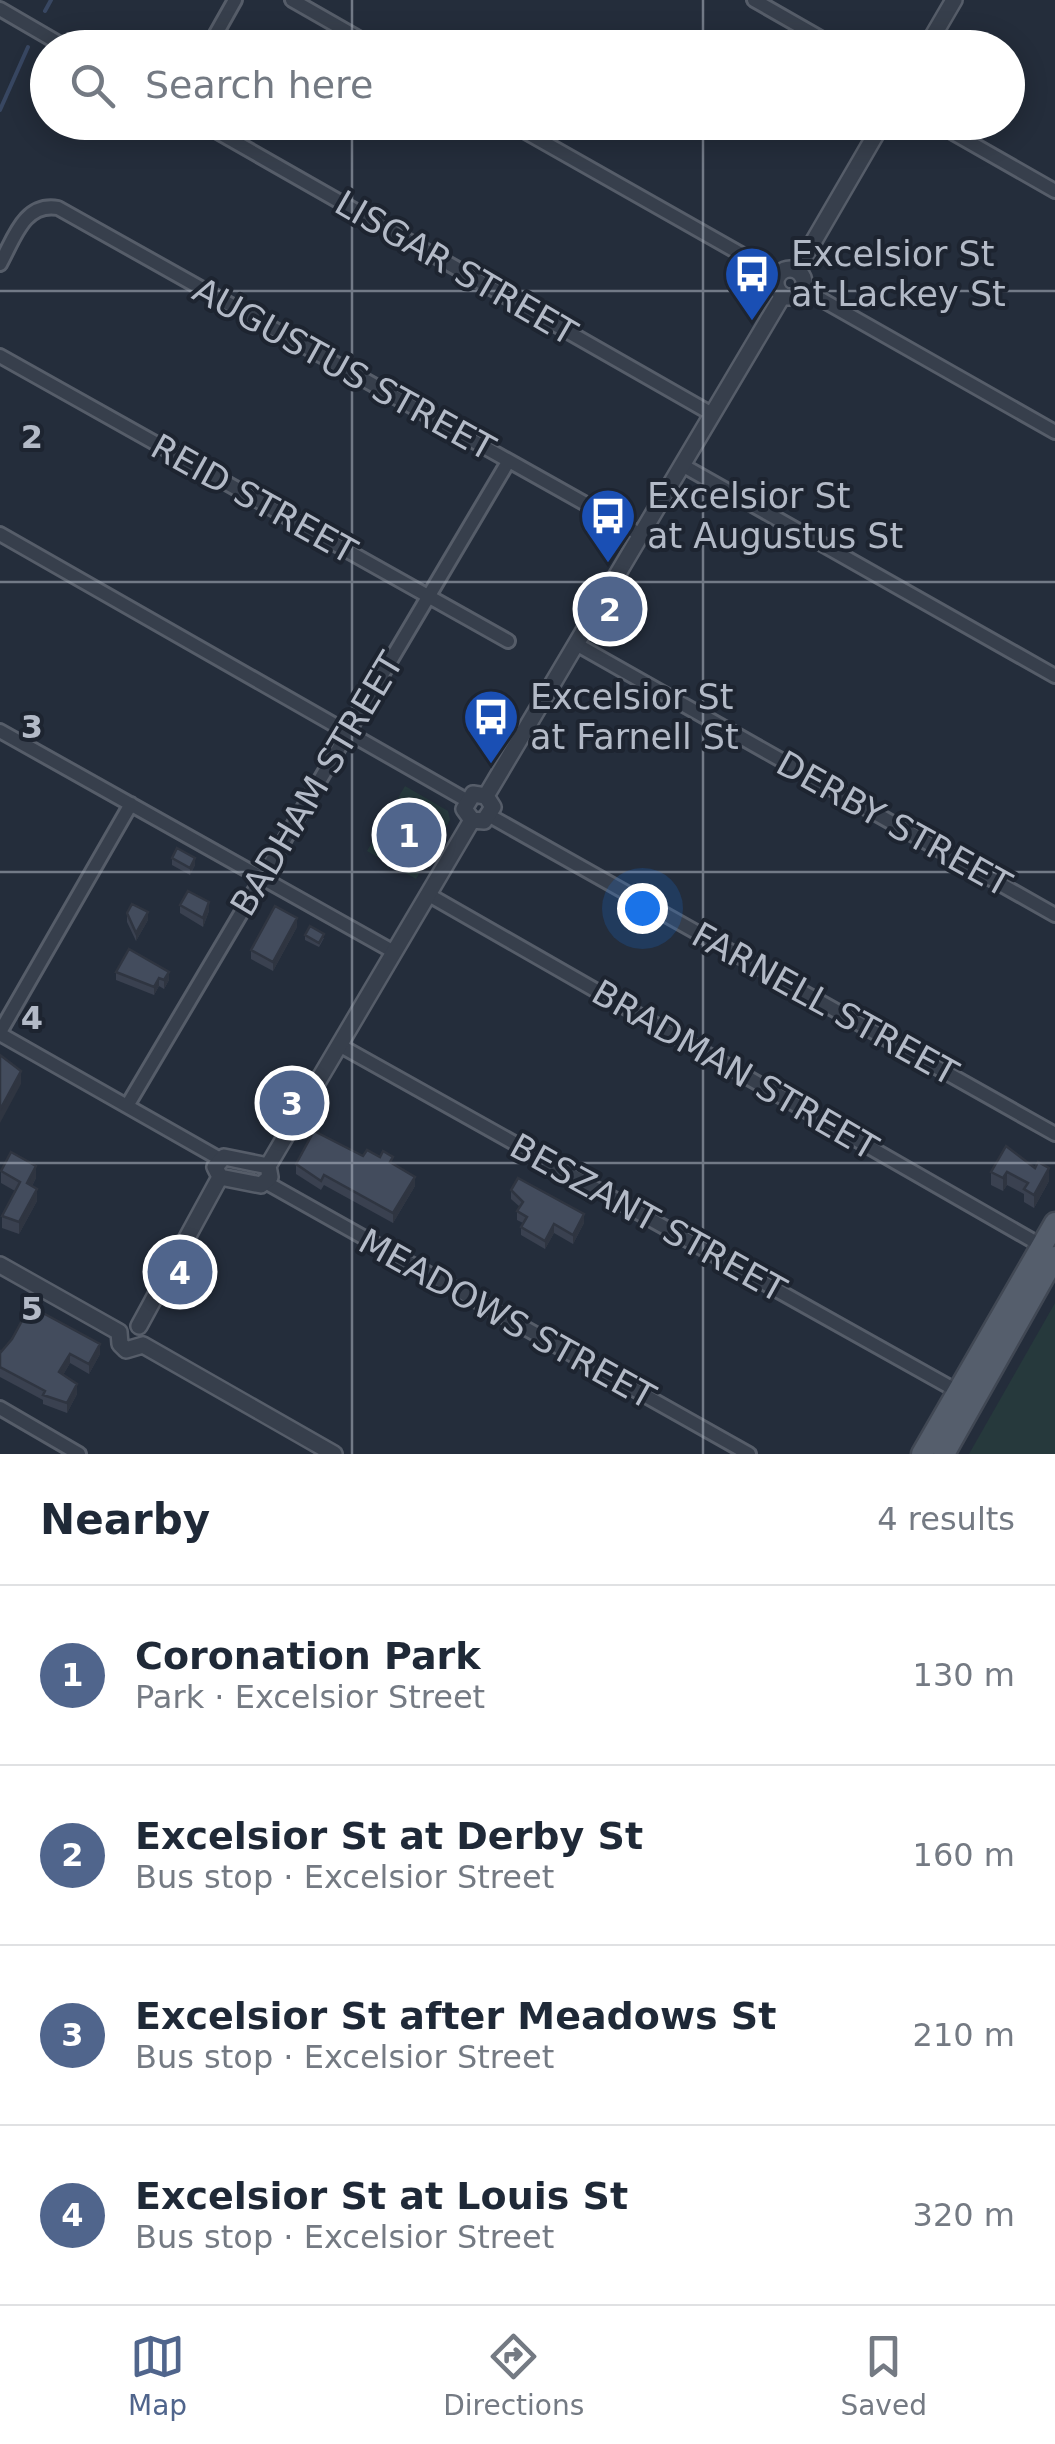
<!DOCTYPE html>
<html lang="en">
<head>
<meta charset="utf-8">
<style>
  body { margin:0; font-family:"DejaVu Sans",sans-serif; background:#f6f6f7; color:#1f2937 }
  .you { position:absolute; left:642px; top:908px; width:35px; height:35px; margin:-25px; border:8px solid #fff; border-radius:50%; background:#1a73e8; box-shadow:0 0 0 15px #1a73e833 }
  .badge { display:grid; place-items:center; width:65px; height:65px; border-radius:50%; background:#50658c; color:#fff; font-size:32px; font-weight:700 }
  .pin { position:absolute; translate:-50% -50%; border:5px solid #fff; box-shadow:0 2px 10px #0006 }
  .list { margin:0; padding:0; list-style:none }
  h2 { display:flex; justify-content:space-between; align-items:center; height:130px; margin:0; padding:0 40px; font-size:42px }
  h2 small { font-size:32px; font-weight:400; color:#747a83 }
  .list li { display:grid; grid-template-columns:65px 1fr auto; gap:30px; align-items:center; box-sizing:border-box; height:180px; padding:0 40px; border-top:2px solid #e0e1e3 }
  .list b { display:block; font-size:38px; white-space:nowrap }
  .list p { margin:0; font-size:32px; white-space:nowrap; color:#747a83 }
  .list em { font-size:32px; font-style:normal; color:#747a83 }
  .icon { flex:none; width:55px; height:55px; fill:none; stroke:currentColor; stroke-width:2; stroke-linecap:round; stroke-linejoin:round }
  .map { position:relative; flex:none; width:1055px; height:1454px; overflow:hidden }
  .search { position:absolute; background:#fff; box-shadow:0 5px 25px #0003; left:30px; right:30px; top:30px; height:110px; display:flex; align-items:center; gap:25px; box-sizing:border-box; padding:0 35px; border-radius:55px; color:#747a83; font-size:38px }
  .sheet { height:850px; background:#fff }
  nav { display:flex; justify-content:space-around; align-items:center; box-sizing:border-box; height:140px; border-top:2px solid #e0e1e3; background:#fff; font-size:28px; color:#747a83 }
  nav a { display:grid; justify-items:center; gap:5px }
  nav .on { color:#50658c }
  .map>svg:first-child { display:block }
  .green { fill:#26393c }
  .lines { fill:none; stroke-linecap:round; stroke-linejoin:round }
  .stream { stroke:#384762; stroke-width:4 }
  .minor-casing { stroke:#565d69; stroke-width:18 }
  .tertiary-casing { stroke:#565d69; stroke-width:20 }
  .primary-casing { stroke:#414854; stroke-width:25 }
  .minor { stroke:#373f4c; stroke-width:12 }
  .tertiary { stroke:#373f4c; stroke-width:15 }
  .primary { stroke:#555e6c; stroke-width:20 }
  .wall { fill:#3a4150 }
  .shaded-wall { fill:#2f3541 }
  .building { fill:#434c5d; stroke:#2f3541; stroke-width:2.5 }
  .grid { fill:none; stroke:#b3bac7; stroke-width:2.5; stroke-opacity:0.55 }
  .labels { text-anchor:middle; stroke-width:8; stroke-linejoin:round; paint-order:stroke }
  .poi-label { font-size:35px; fill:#b3bac7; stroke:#1d2430; text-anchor:start }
  .street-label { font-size:35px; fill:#b3bac7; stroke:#1d2430 }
  .grid-label { font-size:32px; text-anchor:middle; font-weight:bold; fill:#b3bac7; stroke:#1d2430; stroke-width:8; stroke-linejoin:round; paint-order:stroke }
</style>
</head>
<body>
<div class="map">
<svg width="1055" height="1454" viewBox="0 0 1055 1454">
  <rect width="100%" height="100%" fill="#242d3b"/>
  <path class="green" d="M405 786 448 811 450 820 416 879 367 851Z
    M1055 1303V1454H969Z"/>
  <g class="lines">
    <path class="stream" d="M45 11 51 0
      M0 110 28 47"/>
    <g class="minor-casing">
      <path id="minor" d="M292 0 376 48
        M754 0 838 48
        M0 9 67 48
        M208 48 235 0
        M200 122 712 414
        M508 122 778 275
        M934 122 1055 191
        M0 264C14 239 24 202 58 208L641 535
        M803 289 1055 432
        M0 356 508 641
        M682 465 1055 676
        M0 534 466 800
        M576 644 1055 915
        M0 731 394 952
        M490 816 1055 1134
        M429 895 1042 1246
        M0 1032 131 804
        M0 1034 220 1159
        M339 1045 957 1391
        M127 1106 508 462
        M267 1183 749 1454
        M0 1408 79 1454"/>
    </g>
    <g class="tertiary-casing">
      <path id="tertiary" d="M926 48 954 0
        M776 283a14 14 0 1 1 28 0a14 14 0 1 1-28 0Z
        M797 270 883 122
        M486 796 783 295
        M472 820 464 809 473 794 486 796
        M472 820 484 821 493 807 486 796
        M268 1166 472 820
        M220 1177 215 1167 224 1157 268 1166
        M220 1177 261 1185 270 1177 268 1166
        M0 1265 119 1332
        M139 1326 220 1177
        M119 1332 120 1344 126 1350 143 1345
        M143 1345 334 1454"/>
    </g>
    <g class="primary-casing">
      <path id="primary" d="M922 1454 1055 1223
        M944 1454 1055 1257"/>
    </g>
    <use href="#minor" class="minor"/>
    <use href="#tertiary" class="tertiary"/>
    <use href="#primary" class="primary"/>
  </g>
  <path class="wall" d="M172 858 195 865 190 875 172 865Z
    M180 905 209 911 203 927 180 913Z
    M127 913 148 920 136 941 127 922Z
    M297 927 273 971 251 959V950Z
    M305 935 324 938 319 947 305 940Z
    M129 949 169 980 164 989 159 986 154 995 116 980V972Z
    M1006 1146 1049 1181 1034 1208 1024 1202V1194L1007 1185 1003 1191 991 1185V1172Z
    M363 1156 393 1164 415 1186 393 1223 324 1185 321 1190 296 1174V1164Z
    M1 1171 36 1178 32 1186 37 1201 19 1234 2 1228V1216L15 1191 1 1183Z
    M511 1190 584 1223 573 1244 554 1233 545 1249 521 1235V1227L523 1223 517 1220V1211L520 1207 511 1199Z
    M12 1339 100 1354 89 1374 70 1363 63 1375 77 1394 67 1413 43 1404V1400L0 1377V1351L1 1352Z"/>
  <path class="shaded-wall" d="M195 858V865L190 875V868Z
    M209 902V911L203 927V918Z
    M148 912V920L136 941V933Z
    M297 918V927L273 971V962Z
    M169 972V980L164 989V980Z
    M159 978V986L154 995V987Z
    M21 1071V1084L0 1123V1110Z
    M36 1166V1178L27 1195V1183Z
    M1049 1168V1181L1034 1208V1195Z
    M1007 1172V1185L1003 1191V1178Z
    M415 1177V1186L393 1223V1213Z
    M37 1189V1201L19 1234V1222Z
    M584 1214V1223L573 1244V1235Z
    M554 1224V1233L545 1249V1241Z
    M100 1344V1354L89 1374V1364Z
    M70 1354V1363L59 1382V1372Z
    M77 1384V1394L67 1413V1403Z"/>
  <path class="building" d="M177 848 195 858 190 868 172 858Z
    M188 891 209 902 203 918 180 905Z
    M132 904 148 912 136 933 127 913Z
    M275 906 297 918 273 962 251 950Z
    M310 926 324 934 319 943 305 935Z
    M129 949 169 972 164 980 159 978 154 987 116 972Z
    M0 1055 21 1071 0 1110Z
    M314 1131 363 1156 367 1150 380 1157 383 1151 393 1157 390 1162 415 1177 393 1213 324 1175 321 1181 296 1164Z
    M1006 1146 1035 1168 1038 1162 1049 1168 1034 1195 1024 1189 1028 1183 1007 1172 1003 1178 991 1172Z
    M11 1152 36 1166 27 1183 37 1189 19 1222 2 1216 20 1182 1 1171Z
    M518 1178 584 1214 573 1235 554 1224 545 1241 521 1227 527 1217 517 1211 523 1202 511 1190Z
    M30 1306 100 1344 89 1364 70 1354 59 1372 77 1384 67 1403 43 1395 45 1391 0 1367V1351L1 1352 12 1339Z"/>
  <path class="grid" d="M352 0V48M703 0V48M352 122V1454M703 122V1454M0 291H1055M0 582H1055M0 872H1055M0 1163H1055"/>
  <defs>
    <g id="bus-pin" transform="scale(2.875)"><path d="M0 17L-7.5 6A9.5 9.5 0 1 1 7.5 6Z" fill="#1a4fb4" stroke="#1d2430"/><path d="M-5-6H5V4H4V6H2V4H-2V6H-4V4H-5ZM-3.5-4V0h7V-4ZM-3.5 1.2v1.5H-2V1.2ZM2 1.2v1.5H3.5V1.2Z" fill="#fff"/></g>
  </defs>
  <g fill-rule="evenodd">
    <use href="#bus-pin" x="752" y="274"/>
    <use href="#bus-pin" x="608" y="516"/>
    <use href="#bus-pin" x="491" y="717"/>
  </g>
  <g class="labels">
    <g class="poi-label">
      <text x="791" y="266">Excelsior St<tspan x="791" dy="40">at Lackey St</tspan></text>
      <text x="647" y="508">Excelsior St<tspan x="647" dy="40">at Augustus St</tspan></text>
      <text x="530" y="709">Excelsior St<tspan x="530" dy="40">at Farnell St</tspan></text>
    </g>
    <g class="street-label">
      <text transform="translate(456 268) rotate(30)" y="12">LISGAR STREET</text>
      <text transform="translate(344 369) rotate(29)" y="12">AUGUSTUS STREET</text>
      <text transform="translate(254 499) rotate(29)" y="12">REID STREET</text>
      <text transform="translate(317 784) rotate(-59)" y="12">BADHAM STREET</text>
      <text transform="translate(894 824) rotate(29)" y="12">DERBY STREET</text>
      <text transform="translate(825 1004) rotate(29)" y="12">FARNELL STREET</text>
      <text transform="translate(735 1070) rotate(30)" y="12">BRADMAN STREET</text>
      <text transform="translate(648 1218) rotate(29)" y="12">BESZANT STREET</text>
      <text transform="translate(507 1319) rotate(29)" y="12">MEADOWS STREET</text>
    </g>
  </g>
  <g class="grid-label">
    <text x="32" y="448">2</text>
    <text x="32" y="738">3</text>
    <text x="32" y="1029">4</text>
    <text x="32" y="1320">5</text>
  </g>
</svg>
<div class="you"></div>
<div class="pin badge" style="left:409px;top:835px">1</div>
<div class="pin badge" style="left:610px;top:609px">2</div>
<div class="pin badge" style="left:292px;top:1103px">3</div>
<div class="pin badge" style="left:180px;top:1272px">4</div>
<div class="search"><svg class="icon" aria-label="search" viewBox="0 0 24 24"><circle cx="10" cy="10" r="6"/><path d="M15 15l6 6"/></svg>Search here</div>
</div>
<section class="sheet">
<h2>Nearby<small>4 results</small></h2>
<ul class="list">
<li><span class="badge">1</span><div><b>Coronation Park</b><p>Park · Excelsior Street</p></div><em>130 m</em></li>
<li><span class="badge">2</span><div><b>Excelsior St at Derby St</b><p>Bus stop · Excelsior Street</p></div><em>160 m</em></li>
<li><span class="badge">3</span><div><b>Excelsior St after Meadows St</b><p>Bus stop · Excelsior Street</p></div><em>210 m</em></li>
<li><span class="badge">4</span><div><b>Excelsior St at Louis St</b><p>Bus stop · Excelsior Street</p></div><em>320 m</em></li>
</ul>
</section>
<nav>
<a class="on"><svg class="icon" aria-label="map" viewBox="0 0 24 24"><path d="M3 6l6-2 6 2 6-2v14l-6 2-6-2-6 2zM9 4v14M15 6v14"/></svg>Map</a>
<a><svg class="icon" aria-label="directions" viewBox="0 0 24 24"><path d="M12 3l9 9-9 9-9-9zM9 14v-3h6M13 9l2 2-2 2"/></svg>Directions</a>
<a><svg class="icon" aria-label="saved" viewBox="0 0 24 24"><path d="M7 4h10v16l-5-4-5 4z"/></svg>Saved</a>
</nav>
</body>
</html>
